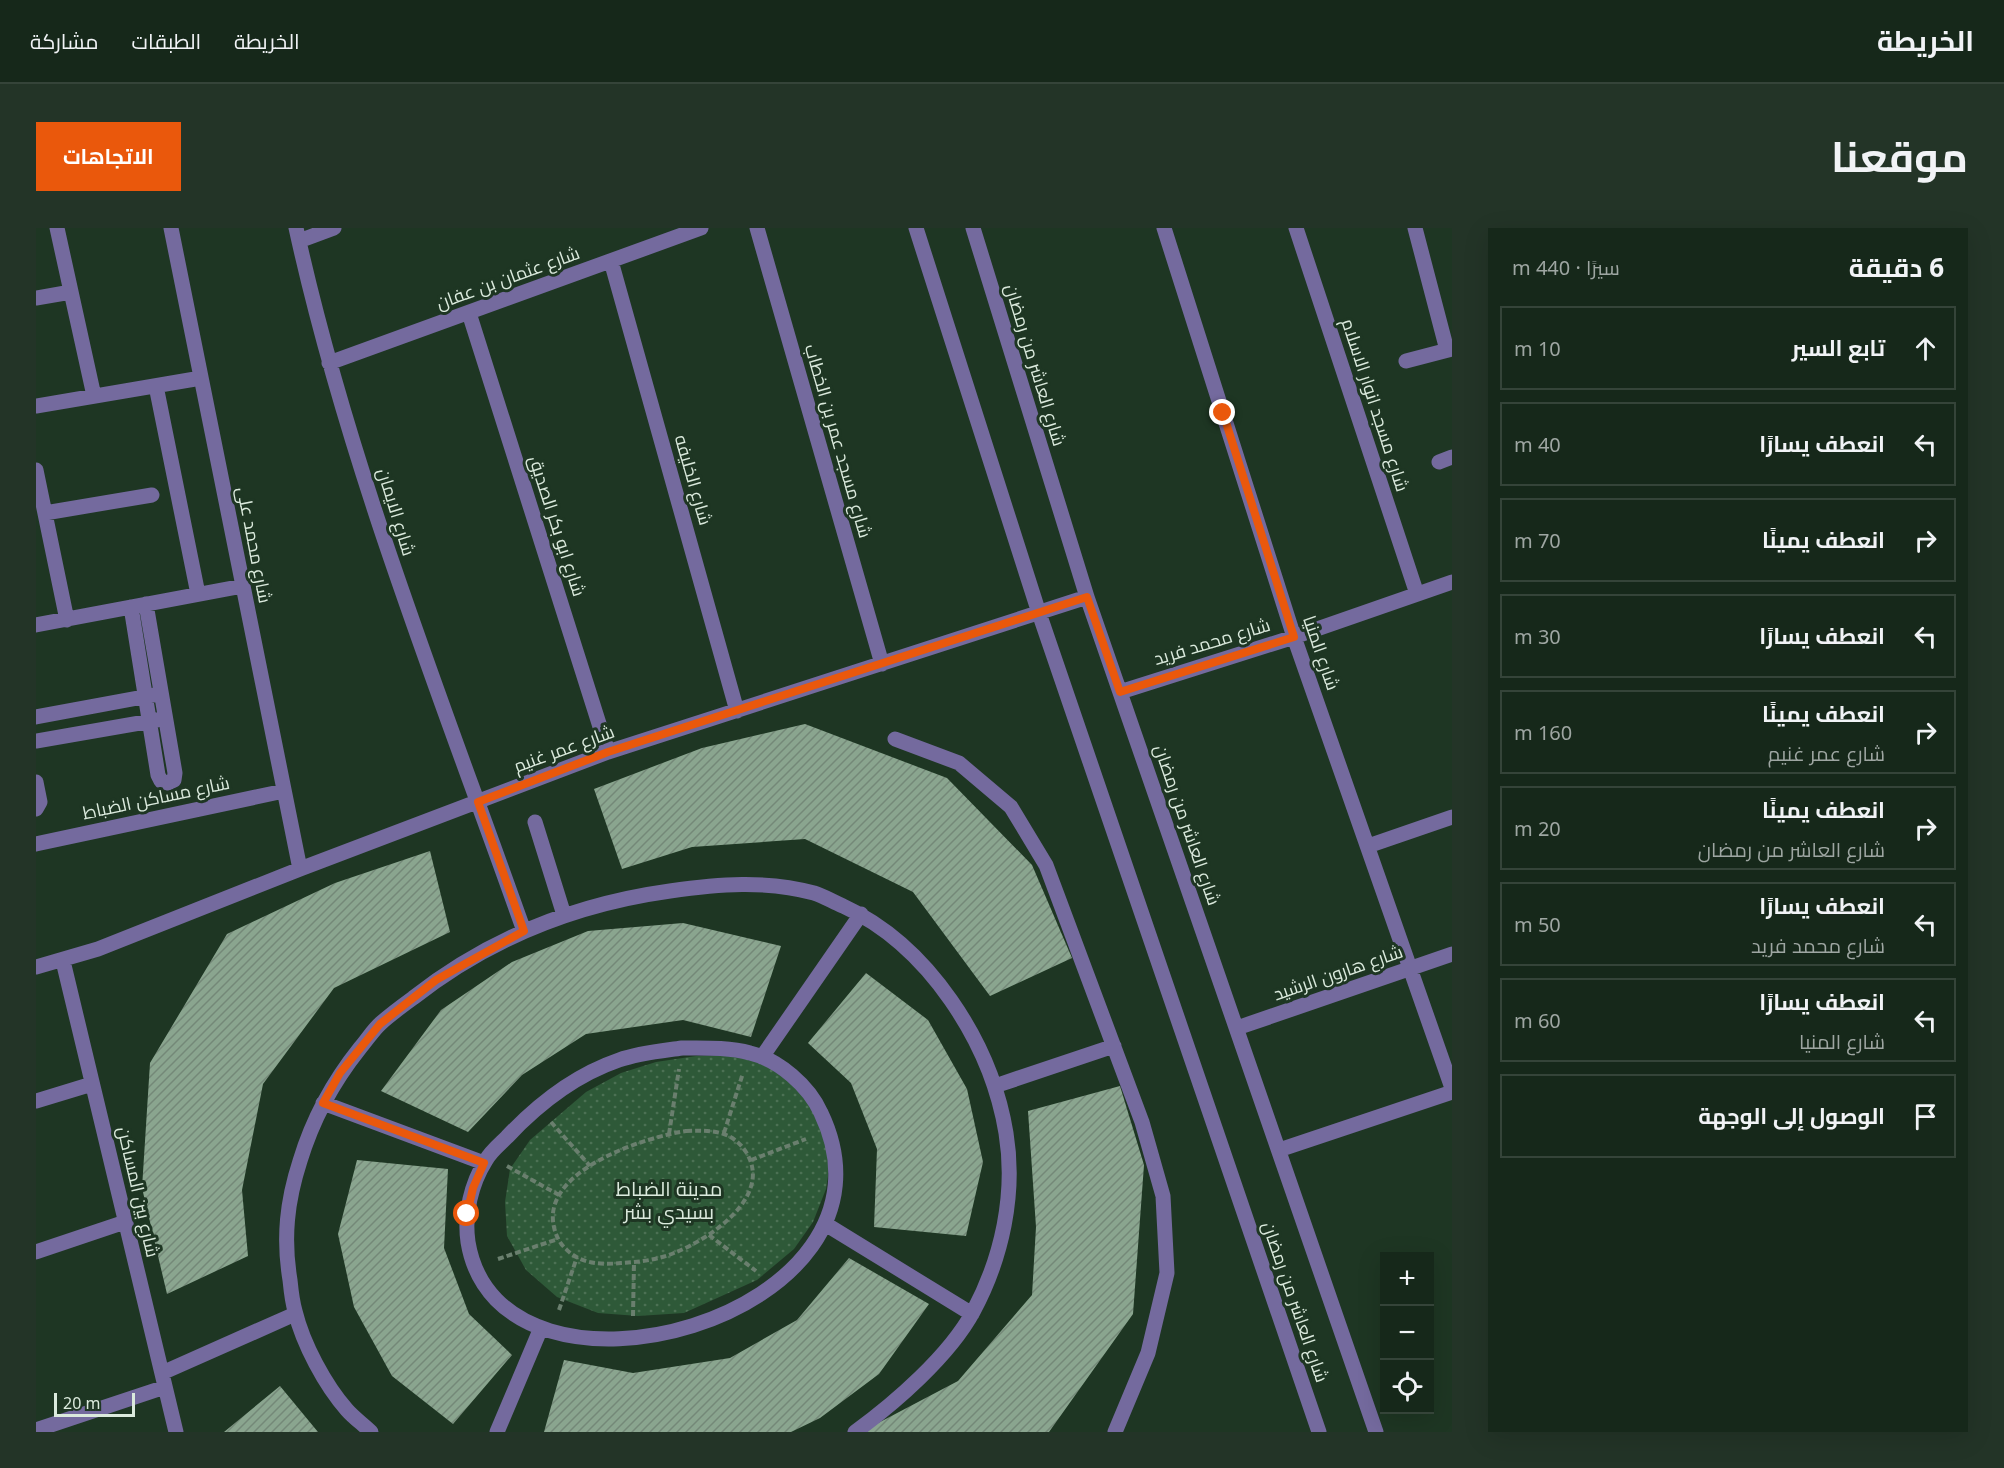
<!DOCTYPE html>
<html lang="ar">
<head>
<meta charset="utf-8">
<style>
  body { margin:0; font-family:"Noto Sans",Cairo,sans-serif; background:#233427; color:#f1f3f6; direction:rtl }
  .controls { position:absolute; right:18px; bottom:18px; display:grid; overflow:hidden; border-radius:0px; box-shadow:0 6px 24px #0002 }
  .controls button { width:54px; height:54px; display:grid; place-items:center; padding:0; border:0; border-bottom:2px solid #354439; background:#16281a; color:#f1f3f6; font:30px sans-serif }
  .scale { position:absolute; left:18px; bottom:15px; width:81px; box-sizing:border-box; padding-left:6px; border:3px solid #dbeadd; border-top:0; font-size:16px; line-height:21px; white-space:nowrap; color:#dbeadd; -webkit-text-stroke:4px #1e3623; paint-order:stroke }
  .stop { position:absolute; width:18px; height:18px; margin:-14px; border:4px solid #ea580c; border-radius:50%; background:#fff }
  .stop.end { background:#ea580c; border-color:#fff; box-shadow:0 2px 6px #0008 }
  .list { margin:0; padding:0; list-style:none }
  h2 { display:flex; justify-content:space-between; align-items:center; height:78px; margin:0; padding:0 24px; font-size:26px }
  h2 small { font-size:20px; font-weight:400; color:#9ea6a2 }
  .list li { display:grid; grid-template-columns:39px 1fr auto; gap:18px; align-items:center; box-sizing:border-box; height:84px; margin:0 12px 12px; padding:0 12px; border:2px solid #354439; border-radius:0px }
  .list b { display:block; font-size:22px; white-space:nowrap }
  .list p { margin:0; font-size:20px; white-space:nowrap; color:#9ea6a2 }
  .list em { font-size:20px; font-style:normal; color:#9ea6a2 }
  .icon { flex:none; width:33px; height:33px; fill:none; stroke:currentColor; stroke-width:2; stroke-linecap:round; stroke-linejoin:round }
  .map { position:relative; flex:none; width:1416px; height:1204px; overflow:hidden; direction:ltr; border-radius:0px }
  header { display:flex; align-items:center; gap:36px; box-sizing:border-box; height:84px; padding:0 30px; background:#16281a; border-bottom:2px solid #354439 }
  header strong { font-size:28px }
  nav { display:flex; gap:33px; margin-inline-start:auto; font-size:21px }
  .intro { display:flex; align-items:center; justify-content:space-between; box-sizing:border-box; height:144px; padding:0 36px }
  h1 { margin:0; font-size:42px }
  .button { padding:15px 27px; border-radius:0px; background:#ea580c; color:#fff; font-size:21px; font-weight:700 }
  main { display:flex; gap:36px; padding:0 36px }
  aside { flex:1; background:#16281a; border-radius:0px; box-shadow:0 6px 24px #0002 }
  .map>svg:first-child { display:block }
  .grass { fill:url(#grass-dots) }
  .building { fill:url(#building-hatch) }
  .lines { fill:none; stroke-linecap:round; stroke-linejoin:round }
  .path { stroke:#6a7f6e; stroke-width:4; stroke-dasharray:6 3; stroke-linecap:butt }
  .minor { stroke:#746a9e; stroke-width:15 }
  .route { stroke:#ea580c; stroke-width:8 }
  .labels { text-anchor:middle; stroke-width:6; stroke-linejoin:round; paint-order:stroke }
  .street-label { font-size:18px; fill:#dbeadd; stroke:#1e3623 }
  .neighbourhood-label { font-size:20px; fill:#dbeadd; stroke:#1e3623 }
</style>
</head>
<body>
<header>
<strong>الخريطة</strong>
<nav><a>الخريطة</a><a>الطبقات</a><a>مشاركة</a></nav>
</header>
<div class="intro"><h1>موقعنا</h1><a class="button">الاتجاهات</a></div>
<main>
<aside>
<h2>6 دقيقة<small>سيرًا · 440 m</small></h2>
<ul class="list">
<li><svg class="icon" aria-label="ahead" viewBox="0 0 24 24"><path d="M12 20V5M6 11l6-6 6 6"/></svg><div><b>تابع السير</b></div><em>10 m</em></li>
<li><svg class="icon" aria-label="left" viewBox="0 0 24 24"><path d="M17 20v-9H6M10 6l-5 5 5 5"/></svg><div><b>انعطف يسارًا</b></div><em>40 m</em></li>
<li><svg class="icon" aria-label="right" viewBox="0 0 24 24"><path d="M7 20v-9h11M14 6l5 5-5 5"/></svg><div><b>انعطف يمينًا</b></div><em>70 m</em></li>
<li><svg class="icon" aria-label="left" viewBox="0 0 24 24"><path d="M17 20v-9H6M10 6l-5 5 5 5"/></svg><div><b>انعطف يسارًا</b></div><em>30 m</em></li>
<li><svg class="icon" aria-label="right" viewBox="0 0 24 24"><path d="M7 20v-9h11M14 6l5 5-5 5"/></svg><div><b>انعطف يمينًا</b><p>شارع عمر غنيم</p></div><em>160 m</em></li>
<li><svg class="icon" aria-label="right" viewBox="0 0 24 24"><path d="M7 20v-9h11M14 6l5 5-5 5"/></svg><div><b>انعطف يمينًا</b><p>شارع العاشر من رمضان</p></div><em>20 m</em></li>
<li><svg class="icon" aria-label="left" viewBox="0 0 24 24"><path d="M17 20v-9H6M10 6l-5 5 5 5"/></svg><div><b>انعطف يسارًا</b><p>شارع محمد فريد</p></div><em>50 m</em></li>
<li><svg class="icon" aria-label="left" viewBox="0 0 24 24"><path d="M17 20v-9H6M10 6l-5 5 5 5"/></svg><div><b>انعطف يسارًا</b><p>شارع المنيا</p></div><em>60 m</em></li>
<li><svg class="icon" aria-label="arrive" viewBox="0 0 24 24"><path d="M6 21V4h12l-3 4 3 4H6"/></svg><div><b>الوصول إلى الوجهة</b></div></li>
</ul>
</aside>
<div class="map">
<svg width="1416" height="1204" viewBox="0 0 1416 1204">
  <defs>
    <pattern id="grass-dots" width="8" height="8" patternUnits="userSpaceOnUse" patternTransform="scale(1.5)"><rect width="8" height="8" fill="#2e5938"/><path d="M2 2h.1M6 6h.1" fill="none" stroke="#4c7154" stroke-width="1.8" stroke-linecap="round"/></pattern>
    <pattern id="building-hatch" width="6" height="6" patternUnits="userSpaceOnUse" patternTransform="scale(1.5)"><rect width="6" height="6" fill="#8aa58f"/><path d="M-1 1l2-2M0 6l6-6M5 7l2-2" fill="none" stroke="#748878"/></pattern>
  </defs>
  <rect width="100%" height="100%" fill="#1e3623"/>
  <path class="grass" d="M701 827 734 835 788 889 795 929 790 961 777 994 758 1021 721 1052 648 1085 602 1088 562 1085 521 1069 490 1042 471 1008 469 974 474 941 494 912 550 864 585 845 620 834 660 828Z"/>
  <path class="building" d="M769 496 911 550 996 637 1036 730 954 768 877 664 769 611 656 619 586 641 558 561 666 520Z
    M394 623 414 704 298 760 227 856 206 962 212 1028 131 1066 106 960 114 835 191 706 299 655Z
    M647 695 745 718 715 809 647 792 550 806 486 847 432 904 345 863 405 782 476 734 552 703Z
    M830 745 892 792 931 861 947 934 930 1008 838 999 841 921 815 855 772 815Z
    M1084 858 1108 937 1097 1086 1013 1204H825L922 1153 996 1067 1000 999 992 883Z
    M321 932 412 941 408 1020 433 1086 476 1127 417 1196 356 1148 318 1079 302 1006Z
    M813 1030 893 1076 843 1146 784 1190 755 1204H508L528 1132 597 1145 694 1130 761 1092Z
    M244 1158 282 1204H188Z"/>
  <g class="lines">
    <path class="path" d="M515 894 554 938
      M650 903C674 902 696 902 710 924 738 968 674 1011 638 1025 621 1032 603 1034 585 1035 566 1037 544 1036 530 1021 522 1014 518 1003 517 993 512 940 610 909 650 903Z
      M688 905 707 845
      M633 906 643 841
      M715 932 770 911
      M471 938 523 967
      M673 1007 720 1043
      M462 1031 522 1011
      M523 1082 541 1029
      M597 1088 598 1035"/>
    <path class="minor" d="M21 0 58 168
      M135 0 264 641
      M260 0C313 241 406 471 488 703
      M721 0 846 436
      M880 0 1003 385 1283 1204
      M937 0 1051 369 1340 1204
      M1128 0 1258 409 1416 860
      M1260 0 1381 366
      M1379 0 1411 122
      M263 13 298 0
      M575 33 701 483
      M0 70 35 64
      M433 85 572 524
      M1370 133 1416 121
      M293 135 665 0
      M120 158 162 366
      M0 178 165 150
      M1403 234 1416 229
      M0 242 31 392
      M9 285 116 267
      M95 379 122 547 125 553 132 555 138 552 139 545 110 376
      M0 397 207 358
      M1084 464 1258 409 1416 354
      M0 489 118 467
      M859 511 923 535 975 579 1010 637 1106 894 1127 968 1131 1045 1112 1125 1079 1204
      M0 513 121 492
      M0 554 4 574 0 581
      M499 594 528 687
      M0 616 248 563
      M1332 618 1416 589
      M27 733 140 1204
      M0 739 62 721 264 641 572 524 1051 369
      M1201 800 1416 726
      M646 820C668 820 693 819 714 825 743 832 773 858 785 885 883 1090 463 1204 432 1014 428 986 435 956 450 932 455 923 464 916 471 909 503 875 539 847 583 832 603 825 625 823 646 820Z
      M726 829 825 686
      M959 858 1078 818
      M0 873 56 856
      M287 875 448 935
      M1243 922 1416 864
      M791 997 936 1086
      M0 1024 89 994
      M126 1145 259 1086
      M0 1202 129 1159
      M335 1204C328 1197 318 1190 311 1182 289 1157 267 1116 259 1083 256 1073 255 1062 254 1052 247 1010 251 973 264 933 277 890 296 855 324 820 331 812 337 802 345 795 355 786 366 778 377 770 452 711 540 676 634 663 682 656 730 652 778 665 788 668 797 674 807 678 892 717 955 814 970 905 980 966 966 1030 937 1084 913 1128 859 1175 819 1204
      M461 1204 502 1107"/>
  </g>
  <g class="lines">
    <path class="route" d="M431 986 437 960 448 935 287 875 304 845 344 796 400 752 488 703 442 574 572 524 1051 369 1084 464 1258 409 1187 185"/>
  </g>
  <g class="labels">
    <g class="street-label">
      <text transform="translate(472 50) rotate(-20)" y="6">شارع عثمان بن عفان</text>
      <text transform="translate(999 137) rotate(73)" y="6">شارع العاشر من رمضان</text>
      <text transform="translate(1339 177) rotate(72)" y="6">شارع مسجد انوار الاسلام</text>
      <text transform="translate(802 213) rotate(74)" y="6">شارع مسجد عمر بن الخطاب</text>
      <text transform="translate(657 252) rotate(74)" y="6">شارع الخليفه</text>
      <text transform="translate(360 284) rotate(73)" y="6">شارع الايمان</text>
      <text transform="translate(521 298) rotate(72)" y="6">شارع ابو بكر الصديق</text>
      <text transform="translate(218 317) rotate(79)" y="6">شارع محمد على</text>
      <text transform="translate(1176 414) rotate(-17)" y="6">شارع محمد فريد</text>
      <text transform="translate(1285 425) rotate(71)" y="6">شارع المنيا</text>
      <text transform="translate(528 521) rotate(-20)" y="6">شارع عمر غنيم</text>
      <text transform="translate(120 570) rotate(-12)" y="6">شارع مساكن الضباط</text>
      <text transform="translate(1151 597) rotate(71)" y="6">شارع العاشر من رمضان</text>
      <text transform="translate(1302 745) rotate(-19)" y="6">شارع هارون الرشيد</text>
      <text transform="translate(102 964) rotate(77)" y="6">شارع بين المساكن</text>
      <text transform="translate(1259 1074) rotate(71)" y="6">شارع العاشر من رمضان</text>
    </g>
    <g class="neighbourhood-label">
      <text x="633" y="968">مدينة الضباط<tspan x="633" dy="23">بسيدي بشر</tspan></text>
    </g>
  </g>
</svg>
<div class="controls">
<button>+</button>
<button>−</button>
<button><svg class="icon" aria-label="locate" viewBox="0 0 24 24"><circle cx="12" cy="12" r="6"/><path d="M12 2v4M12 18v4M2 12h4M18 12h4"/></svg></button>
</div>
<div class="scale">20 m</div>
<div class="stop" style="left:431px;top:986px"></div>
<div class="stop end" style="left:1187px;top:185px"></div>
</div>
</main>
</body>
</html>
